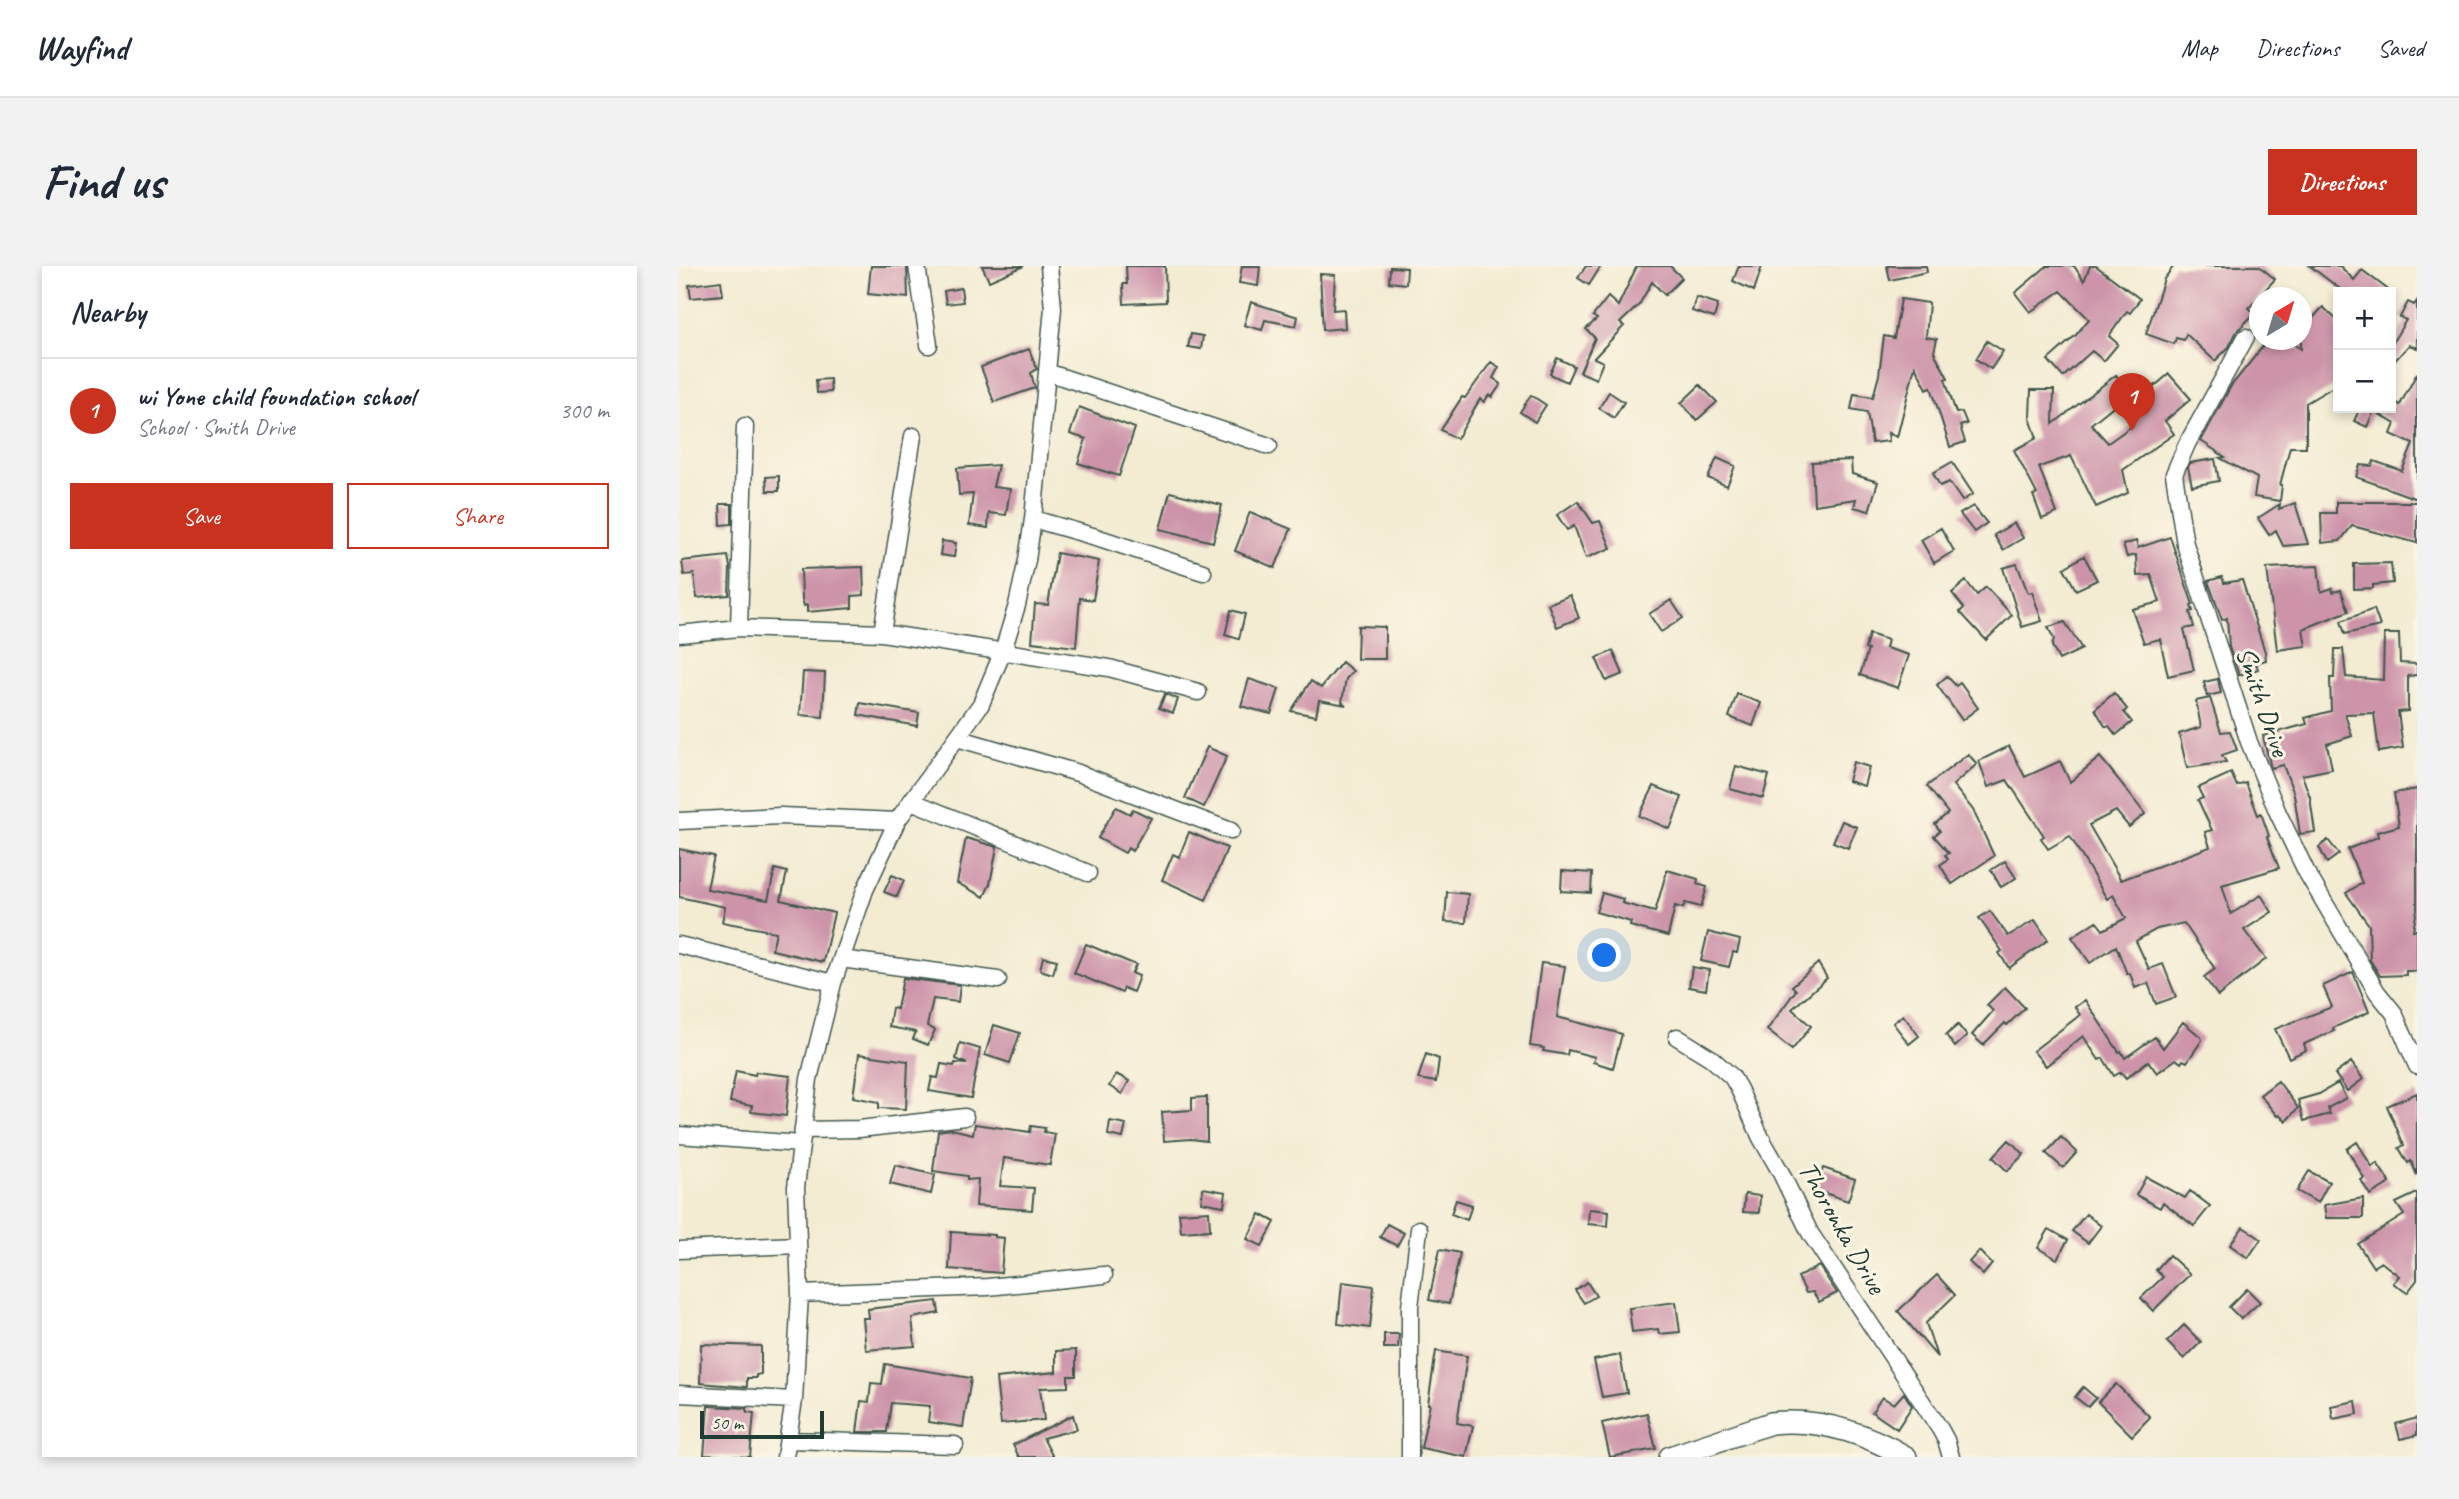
<!DOCTYPE html>
<html lang="en">
<head>
<meta charset="utf-8">
<style>
  body { margin:0; font-family:Caveat,sans-serif; background:#f2f2f3; color:#1f2937 }
  .controls { position:absolute; right:21px; top:21px; display:grid; overflow:hidden; border-radius:0px; box-shadow:0 4px 10px #0003 }
  .controls button { width:63px; height:63px; display:grid; place-items:center; padding:0; border:0; border-bottom:2px solid #e0e1e3; background:#fff; color:#1f2937; font:35px sans-serif }
  .compass { position:absolute; left:1570px; top:21px; width:63px; height:63px; border-radius:50%; background:#fff; box-shadow:0 4px 10px #0003; rotate:38deg }
  .scale { position:absolute; left:21px; bottom:18px; width:124px; box-sizing:border-box; padding-left:7px; border:4px solid #1f3d34; border-top:0; font-size:19px; line-height:24px; white-space:nowrap; color:#1f3d34; -webkit-text-stroke:5px #fcf5e5; paint-order:stroke }
  .you { position:absolute; left:926px; top:690px; width:24px; height:24px; margin:-18px; border:5px solid #fff; border-radius:50%; background:#1a73e8; box-shadow:0 0 0 10px #1a73e833 }
  .badge { display:grid; place-items:center; width:46px; height:46px; border-radius:50%; background:#c8321e; color:#fff; font-size:23px; font-weight:700 }
  .pin { position:absolute; translate:-50% -58px; filter:drop-shadow(0 2px 4px #0008) }
  .pin::after { content:''; position:absolute; top:37px; width:24px; height:21px; background:inherit; clip-path:polygon(0 0,100% 0,50% 100%) }
  .list { margin:0; padding:0; list-style:none }
  h2 { display:flex; justify-content:space-between; align-items:center; height:91px; margin:0; padding:0 28px; font-size:30px }
  h2 small { font-size:23px; font-weight:400; color:#747a83 }
  .list li { display:grid; grid-template-columns:46px 1fr auto; gap:21px; align-items:center; box-sizing:border-box; height:105px; padding:0 28px; border-top:2px solid #e0e1e3 }
  .list b { display:block; font-size:26px; white-space:nowrap }
  .list p { margin:0; font-size:23px; white-space:nowrap; color:#747a83 }
  .list em { font-size:23px; font-style:normal; color:#747a83 }
  .actions { display:flex; gap:14px; padding:21px 28px }
  .actions a { flex:1; padding:16px 0; border:2px solid #c8321e; border-radius:0px; text-align:center; font-size:24px; color:#c8321e }
  .actions .main { background:#c8321e; color:#fff }
  .map { position:relative; flex:none; width:1738px; height:1191px; overflow:hidden; border-radius:0px }
  header { display:flex; align-items:center; gap:42px; box-sizing:border-box; height:98px; padding:0 35px; background:#fff; border-bottom:2px solid #e0e1e3 }
  header strong { font-size:33px }
  nav { display:flex; gap:38px; margin-inline-start:auto; font-size:24px }
  .intro { display:flex; align-items:center; justify-content:space-between; box-sizing:border-box; height:168px; padding:0 42px }
  h1 { margin:0; font-size:49px }
  .button { padding:18px 32px; border-radius:0px; background:#c8321e; color:#fff; font-size:24px; font-weight:700 }
  main { display:flex; gap:42px; padding:0 42px }
  aside { flex:1; background:#fff; border-radius:0px; box-shadow:0 4px 10px #0003 }
  .map>svg:first-child { display:block }
  .building { fill:#cc93a9; fill-rule:evenodd }
  .lines { fill:none; stroke-linecap:round; stroke-linejoin:round }
  .minor-casing { stroke:#3f574c; stroke-width:19 }
  .tertiary-casing { stroke:#3f574c; stroke-width:24 }
  .minor { stroke:#fff; stroke-width:16 }
  .tertiary { stroke:#fff; stroke-width:21 }
  .labels { text-anchor:middle; stroke-width:6; stroke-linejoin:round; paint-order:stroke }
  .street-label { font-size:28px; fill:#1f3d34; stroke:#fcf5e5 }
</style>
</head>
<body>
<header>
<strong>Wayfind</strong>
<nav><a>Map</a><a>Directions</a><a>Saved</a></nav>
</header>
<div class="intro"><h1>Find us</h1><a class="button">Directions</a></div>
<main>
<aside>
<h2>Nearby<small></small></h2>
<ul class="list">
<li><span class="badge">1</span><div><b>wi Yone child foundation school</b><p>School · Smith Drive</p></div><em>300 m</em></li>
</ul>
<div class="actions"><a class="main">Save</a><a>Share</a></div>
</aside>
<div class="map">
<svg width="1738" height="1191" viewBox="0 0 1738 1191">
  <rect width="100%" height="100%" fill="#fcf5e5"/>
  <filter id="ink" filterUnits="userSpaceOnUse"><feTurbulence type="fractalNoise" baseFrequency=".0143" numOctaves="2"/><feDisplacementMap in="SourceGraphic" scale="14" xChannelSelector="R" yChannelSelector="G"/><feConvolveMatrix kernelMatrix="1 2 1 2 8 2 1 2 1" color-interpolation-filters="sRGB"/></filter>
  <filter id="wash" filterUnits="userSpaceOnUse"><feTurbulence type="fractalNoise" baseFrequency=".00686" numOctaves="4" result="noise"/><feDisplacementMap in="SourceGraphic" scale="28" xChannelSelector="R" yChannelSelector="G"/><feGaussianBlur stdDeviation="1.57" result="paint"/><feColorMatrix in="noise" values="0 0 0 0 0 0 0 0 0 0 0 0 0 0 0 0 0 1.4 0 .05"/><feComposite in="paint" operator="in"/></filter>
  <g filter="url(#wash)">
    <rect width="100%" height="100%" fill="#f3ecd3"/>
    <g id="blocks">
      <path class="building" d="M192 0H228L229 32 189 28Z
        M303 0H345L310 15Z
        M447 0H486L487 36 445 38 444 18H448Z
        M563 0H581L579 20 560 17Z
        M907 0H922L910 19 899 12Z
        M958 0H991L1003 12 986 29 973 16 960 39 941 57 945 60 915 92 924 96 917 113 901 106 916 72 907 63 918 53 914 50 929 31 939 40Z
        M1060 0H1083L1075 25 1054 15Z
        M1208 0H1247L1248 6 1211 14Z
        M1368 0H1395L1405 15 1411 0H1417L1461 33 1451 47 1448 45 1430 70 1439 78 1425 95 1413 85 1384 111 1369 94 1397 69 1410 53 1382 25 1351 46 1336 27Z
        M1495 0H1580L1596 13 1570 42 1576 47 1558 65 1550 81 1536 95 1507 68 1505 74 1497 72 1495 78 1467 68 1485 13Z
        M1631 0H1661L1675 14 1683 4 1712 26H1665Z
        M711 1 728 2 727 18 710 16Z
        M641 8 656 9 654 44 665 43 666 62 644 64Z
        M42 15 44 29 12 32 10 19Z
        M282 22 284 36 267 38 265 25Z
        M1017 31 1039 38 1035 52 1013 45Z
        M1222 33 1250 37 1247 71 1258 73 1255 86 1269 112 1266 113 1277 147 1283 146 1288 158 1281 160 1286 176 1271 181 1252 121 1248 123 1236 100 1218 171 1209 167 1210 175 1193 177 1188 146 1172 143 1175 128 1194 131 1200 109 1205 70 1215 72Z
        M1738 35V82L1730 79 1712 99V79L1727 54 1721 51 1729 36 1735 39Z
        M572 36 619 51 617 60 586 54 583 64 565 59Z
        M1644 41 1659 55V118L1627 137V181H1611L1601 219H1603L1601 235 1575 231 1578 212 1541 192 1546 191 1522 175 1552 120 1589 74H1608L1622 83V65Z
        M512 68 524 70 522 83 509 81Z
        M1308 75 1324 85 1312 103 1297 93Z
        M350 83 358 103 352 107 356 122 315 136 302 101Z
        M878 92 895 100 888 116 871 108Z
        M812 96 820 101 814 112 822 118 813 131 810 129 805 136 801 133 778 173 762 164 783 131 786 132Z
        M1738 107V233L1677 211 1681 199 1693 200 1695 195 1723 205 1734 178 1712 168 1716 158 1695 145 1688 161 1675 155 1681 142H1712V133L1721 139Z
        M1490 108 1512 133 1486 155 1495 168 1444 204 1449 227 1417 241 1392 190 1360 201 1378 247 1363 253 1354 229 1358 228 1335 184 1358 172 1351 152 1352 124H1375L1374 158 1437 109 1458 135ZM1437 138 1454 159 1429 177 1412 158Z
        M151 113 152 126 138 127 137 114Z
        M1021 119 1038 136 1018 154 1002 137Z
        M930 126 945 136 935 152 920 142Z
        M852 129 867 139 856 156 841 146Z
        M400 141 456 162 440 210 399 197 407 173 391 168Z
        M1038 192 1056 200 1048 220 1029 212Z
        M1536 193 1540 215 1513 220 1509 201 1511 197Z
        M1172 194 1173 208 1199 216 1190 245 1175 241 1177 233 1135 239 1133 196Z
        M1273 196 1294 228 1283 235 1270 216 1261 220 1254 207Z
        M319 199 314 221 331 223 327 249 310 247 309 262 290 259 294 228 280 229 278 202Z
        M100 210V225H88L87 211Z
        M491 226 543 239 534 276 481 263Z
        M899 235 914 257 921 255 932 282 907 292 895 260 888 264 878 249Z
        M1657 236H1738V277L1673 260 1661 275 1643 277 1642 247H1657Z
        M1616 237 1629 278 1604 280 1597 264 1590 269 1579 252 1601 238 1600 243Z
        M41 238H53V258L42 259Z
        M1294 240 1308 257 1295 266 1281 248Z
        M571 246 612 263 596 302 556 285Z
        M1335 257 1344 272 1324 284 1315 269Z
        M1262 262 1275 285 1255 297 1242 274Z
        M1491 271 1514 339 1512 340 1514 345 1511 346 1515 361 1505 363 1515 404 1489 410 1481 373 1465 377 1453 343 1481 336 1472 309 1458 310 1457 289 1448 291 1444 279 1457 275 1459 282Z
        M263 275 277 277 275 291 261 289Z
        M378 287 420 295 414 334 401 332 397 381 353 376 356 338 369 339Z
        M49 290 51 301 50 329 18 332 15 308 5 309 3 295Z
        M1405 290 1418 314 1397 324 1385 302Z
        M1712 297 1714 317 1694 319V322L1675 323V298Z
        M1338 298 1349 327 1353 326 1363 355 1343 361 1324 302Z
        M1639 300 1642 326 1653 322 1654 326 1662 324 1670 345 1624 363 1627 380 1598 384 1588 302Z
        M184 301 185 329 173 330V342L128 346V339L125 340 123 333 122 303Z
        M1543 311 1545 317 1563 314 1586 386 1587 394 1577 397 1579 403 1560 409 1550 381 1548 352 1543 354 1529 315Z
        M1287 315 1298 329 1307 321 1333 349 1307 374 1281 346 1285 342 1273 327Z
        M891 329 900 352 878 361 869 338Z
        M992 334 1004 352 982 366 970 348Z
        M1695 343 1701 360 1666 368 1662 355Z
        M552 344 566 348 560 373 546 369Z
        M1386 356 1403 383 1380 394 1373 380 1375 373 1369 361Z
        M679 360 706 361V393H678Z
        M1190 368 1209 374 1207 382 1230 389 1219 422 1181 409 1189 384 1186 383Z
        M1705 368H1720L1721 397 1738 398V409L1729 410V445L1719 446 1724 482 1700 486 1695 447 1666 448 1673 470 1648 478 1653 503 1623 509 1631 531 1636 566 1621 568 1615 528 1604 499 1592 502 1584 470 1628 458 1626 452 1652 445 1651 412H1655L1656 383H1664L1667 411 1704 414Z
        M934 385 944 408 927 415 917 392Z
        M663 396 674 405 667 413 663 436 667 439 640 434 637 450 612 445 632 415 642 422Z
        M124 406 146 407 144 451 121 449Z
        M1268 410 1277 420 1281 417 1299 442 1283 454 1258 419Z
        M570 413 600 423 592 448 562 440Z
        M1539 413 1542 427 1528 430 1525 416Z
        M1435 427 1448 443 1445 446 1453 456 1437 469 1430 460H1426L1416 443Z
        M486 428 499 433 494 447 480 442Z
        M1058 428 1082 437 1074 460 1050 451Z
        M1531 432 1542 466 1551 465 1558 484 1543 489 1547 496 1508 502 1500 468 1522 461 1517 435Z
        M181 437 240 447 238 460 179 449Z
        M1330 480 1346 511 1381 495 1391 516 1421 491 1439 513 1466 548 1450 561 1437 545 1410 559 1442 614 1531 581 1526 566 1533 564 1519 534 1524 532 1519 522 1552 507 1558 520 1567 517 1579 549 1582 547 1590 570 1588 571 1600 602 1543 619 1552 648 1582 629 1593 646 1565 664 1587 693 1539 730 1525 711 1536 703 1505 657 1478 663 1457 675 1470 703 1484 698 1497 731 1477 738 1469 717 1456 722 1451 707 1448 708 1437 680 1411 697 1393 671 1417 655 1424 664 1447 652 1434 629 1428 633 1391 570 1369 583 1362 572 1365 570 1328 514 1309 521 1300 495Z
        M528 481 548 490 525 541 506 532Z
        M1289 488 1298 498 1274 519 1294 544 1315 590 1273 618 1261 599 1269 593 1266 589 1270 587 1255 570 1261 565 1256 558 1269 547 1248 520Z
        M1174 496 1190 501 1185 520 1169 515Z
        M1057 500 1090 509 1084 532 1051 523Z
        M975 520 1003 531 991 563 960 550Z
        M1738 523V644L1734 664H1738V705H1727V709L1701 710 1691 694 1690 659 1667 627 1683 617 1669 583 1699 571 1698 566 1720 560 1715 527Z
        M437 541 451 548 454 543 472 552 453 585 449 582 446 587 419 572Z
        M1163 555 1178 561 1169 582 1154 576Z
        M510 566 548 582 527 634 483 614 494 588 500 591Z
        M287 572 318 581 311 618 305 631 278 617Z
        M1649 574 1660 588 1648 597 1640 581Z
        M0 583 35 590 28 623 89 634 96 603 108 606 102 634 155 647 144 696 93 684 97 666 43 656 46 641 0 631Z
        M1326 595 1337 612 1322 621 1312 604Z
        M988 604 1019 613 1018 618 1028 621 1022 641 1006 637 1004 642 996 640 989 670 951 660 952 656 917 646 923 627 944 633 943 637 976 646Z
        M883 605 913 607 912 627 882 625Z
        M213 609 225 614 218 631 205 626Z
        M768 626 789 628 787 657 766 656Z
        M1311 645 1329 670 1356 654 1369 674 1330 702 1320 687 1323 685 1300 652Z
        M1029 666 1061 674 1058 687 1054 686 1050 701 1022 695Z
        M407 678 457 699 453 707 460 710 454 726 445 722 443 727 395 707Z
        M364 691 378 694 374 708 361 704Z
        M862 697 886 700 878 751 943 768 934 802 914 796 916 791 889 784 888 789 864 785 865 782 851 780Z
        M1139 697 1148 712 1113 743 1132 760 1113 784 1088 764 1117 724 1113 720Z
        M1013 701 1030 704 1027 724 1010 721Z
        M1674 706 1690 746 1654 762 1655 765 1625 778 1627 784 1610 792 1596 763 1653 741 1644 720Z
        M224 712 281 719 279 736 254 733 248 760 256 764 249 779 234 773 237 766 210 761 213 742 218 743Z
        M1326 721 1346 742 1328 759 1326 757 1304 779 1293 769 1314 745 1308 739Z
        M1406 734 1440 786 1442 785 1446 792 1476 771 1484 782 1504 756 1522 771 1523 774 1508 796 1504 794 1502 797 1497 793 1478 807 1469 795 1447 812 1442 806 1435 810 1424 792 1420 794 1404 770 1367 800 1354 785 1401 749 1396 741Z
        M1224 749 1240 770 1230 778 1214 757Z
        M315 759 341 767 331 797 306 789Z
        M1279 759 1288 770 1276 781 1267 769Z
        M281 777 301 783 292 832 250 825 253 811 259 812 262 798 275 800 276 797 288 798 277 793Z
        M180 788 229 795 227 843 200 842V836L174 831Z
        M747 788 760 793 757 816 739 813Z
        M1672 796 1684 813 1668 825 1656 808Z
        M57 805 76 809 77 806 111 810 107 850 72 846 73 840 51 836Z
        M437 808 450 815 443 828 430 820Z
        M1599 815 1619 842 1607 855 1600 849 1598 850 1581 829Z
        M1659 817 1667 832 1649 842 1651 848 1625 855 1619 834 1640 828Z
        M1738 827V909L1732 895 1729 897 1720 882 1725 879 1708 840Z
        M528 831V875L512 873 485 875 483 846 513 844V832Z
        M431 855 447 858 444 872 429 869Z
        M296 858 351 866 352 860 366 862 365 866 376 868 371 899 325 892 321 920 355 922 353 944 297 940 299 913 288 914V910L254 905 259 865 272 863 294 868Z
        M1382 871 1398 886 1384 902 1367 887Z
        M1330 874 1345 888 1328 905 1314 891Z
        M1678 876 1693 901 1698 897 1711 917 1691 929 1682 914 1685 912 1668 883Z
        M216 899 256 909 252 928 211 918Z
        M1144 902 1176 913 1169 935 1137 924Z
        M1630 905 1650 916 1639 937 1618 925Z
        M1467 911 1506 932 1511 925 1531 940 1515 960 1484 936 1481 942 1457 929Z
        M524 922 547 926 545 940 522 936Z
        M1738 927V1014L1728 1027 1714 1017 1720 1010 1702 996 1694 1001 1679 978 1725 949 1717 937Z
        M1066 928 1081 930 1080 947 1064 946Z
        M1684 932V952H1647L1645 939Z
        M777 934 793 939 788 954 772 948Z
        M910 943 930 945 929 960 909 958Z
        M530 945 531 964 502 966 500 947Z
        M581 948 596 956 583 980 568 973Z
        M1407 948 1422 960 1409 977 1393 965Z
        M708 958 725 967 718 980 701 971Z
        M1564 961 1582 973 1569 992 1551 979Z
        M1370 963 1389 974 1378 993 1359 982Z
        M272 966 316 969V971L325 972 322 1007 270 1003Z
        M761 983 781 987 770 1038 750 1034Z
        M1300 985 1313 998 1304 1009 1290 996Z
        M1490 989 1511 1008 1474 1045 1462 1032 1484 1011 1477 1004Z
        M1140 1000 1158 1027 1140 1036 1134 1026 1127 1027 1119 1011Z
        M1258 1009 1276 1029 1247 1057 1258 1091 1219 1045Z
        M663 1016 695 1020 691 1062 659 1058Z
        M908 1016 917 1030 905 1037 896 1024Z
        M1568 1023 1581 1036 1562 1053 1550 1041Z
        M258 1035 260 1047 233 1052 236 1080 187 1084 184 1052H190L189 1043Z
        M997 1036 1001 1066 980 1068 979 1063 953 1066 950 1042Z
        M1505 1059 1522 1076 1505 1093 1488 1076Z
        M705 1068H720L719 1082H705Z
        M22 1078 82 1080V1108L77 1109V1112H68V1121L21 1117Z
        M397 1084V1110H389V1121L361 1122 365 1154 322 1158 317 1112 377 1106V1085Z
        M757 1085 788 1090 778 1157 794 1160 787 1191 742 1182 751 1138H749Z
        M941 1089 948 1127 923 1131 915 1094Z
        M206 1098 292 1112 284 1161 249 1156 251 1140 212 1137 208 1166H178L182 1135 190 1136 192 1117 203 1118Z
        M1437 1118 1471 1151 1453 1170 1419 1136Z
        M1404 1121 1417 1132 1409 1141 1396 1131Z
        M1225 1127 1233 1140 1218 1163 1193 1146 1203 1131 1215 1138Z
        M1677 1135 1679 1148 1654 1153 1652 1140Z
        M29 1140 68 1142V1146L75 1147 71 1191 25 1189Z
        M968 1147 977 1183 931 1191 923 1157Z
        M394 1149 398 1163 364 1172 374 1191H340L334 1179Z
        M1738 1152V1169L1721 1173 1717 1158Z"/>
    </g>
  </g>
  <g filter="url(#ink)">
    <use href="#blocks" fill-opacity="0" stroke="#3f574c" stroke-width="2"/>
    <g class="lines">
      <g class="minor-casing">
        <path id="minor" d="M238 0 250 79
          M1567 71 1508 178 1495 208 1506 278 1570 476 1599 547 1628 607 1698 726 1715 747 1738 800
          M368 106 590 180
          M354 253 417 271 524 306
          M60 362 66 160
          M203 367 234 170
          M0 368 60 362 203 367 430 402 519 426
          M278 472 399 507 552 565
          M232 535 409 607
          M0 555 102 550 218 555
          M0 679 154 717
          M162 693 319 714
          M998 771 1032 792 1053 811 1060 823 1082 872 1101 905 1131 967 1261 1163 1267 1174 1272 1191
          M124 864 180 863 286 851
          M0 869 122 878
          M0 984 119 979
          M121 1028 309 1021 425 1009
          M0 1128 115 1134
          M109 1174 276 1179
          M106 1191 115 1134 121 1028 117 921 130 813 154 717 186 624 218 555 302 438 324 385 338 339 348 294 354 253 368 106 374 42 370 0
          M731 1191V1041L740 963"/>
      </g>
      <g class="tertiary-casing">
        <path id="tertiary" d="M991 1191 1092 1157C1139 1152 1186 1167 1227 1191"/>
      </g>
      <use href="#minor" class="minor"/>
      <use href="#tertiary" class="tertiary"/>
    </g>
  </g>
  <g class="labels">
    <g class="street-label">
      <text transform="translate(1585 435) rotate(71)" y="10">Smith Drive</text>
      <text transform="translate(1164 961) rotate(60)" y="10">Thoronka Drive</text>
    </g>
  </g>
</svg>
<div class="controls">
<button>+</button>
<button>−</button>
</div>
<svg class="compass" viewBox="-18 -18 36 36"><path d="M0-13l5 13h-10z" fill="#e53935"/><path d="M0 13l5-13h-10z" fill="#747a83"/></svg>
<div class="scale">50 m</div>
<div class="you"></div>
<div class="pin badge" style="left:1453px;top:165px">1</div>
</div>
</main>
</body>
</html>
